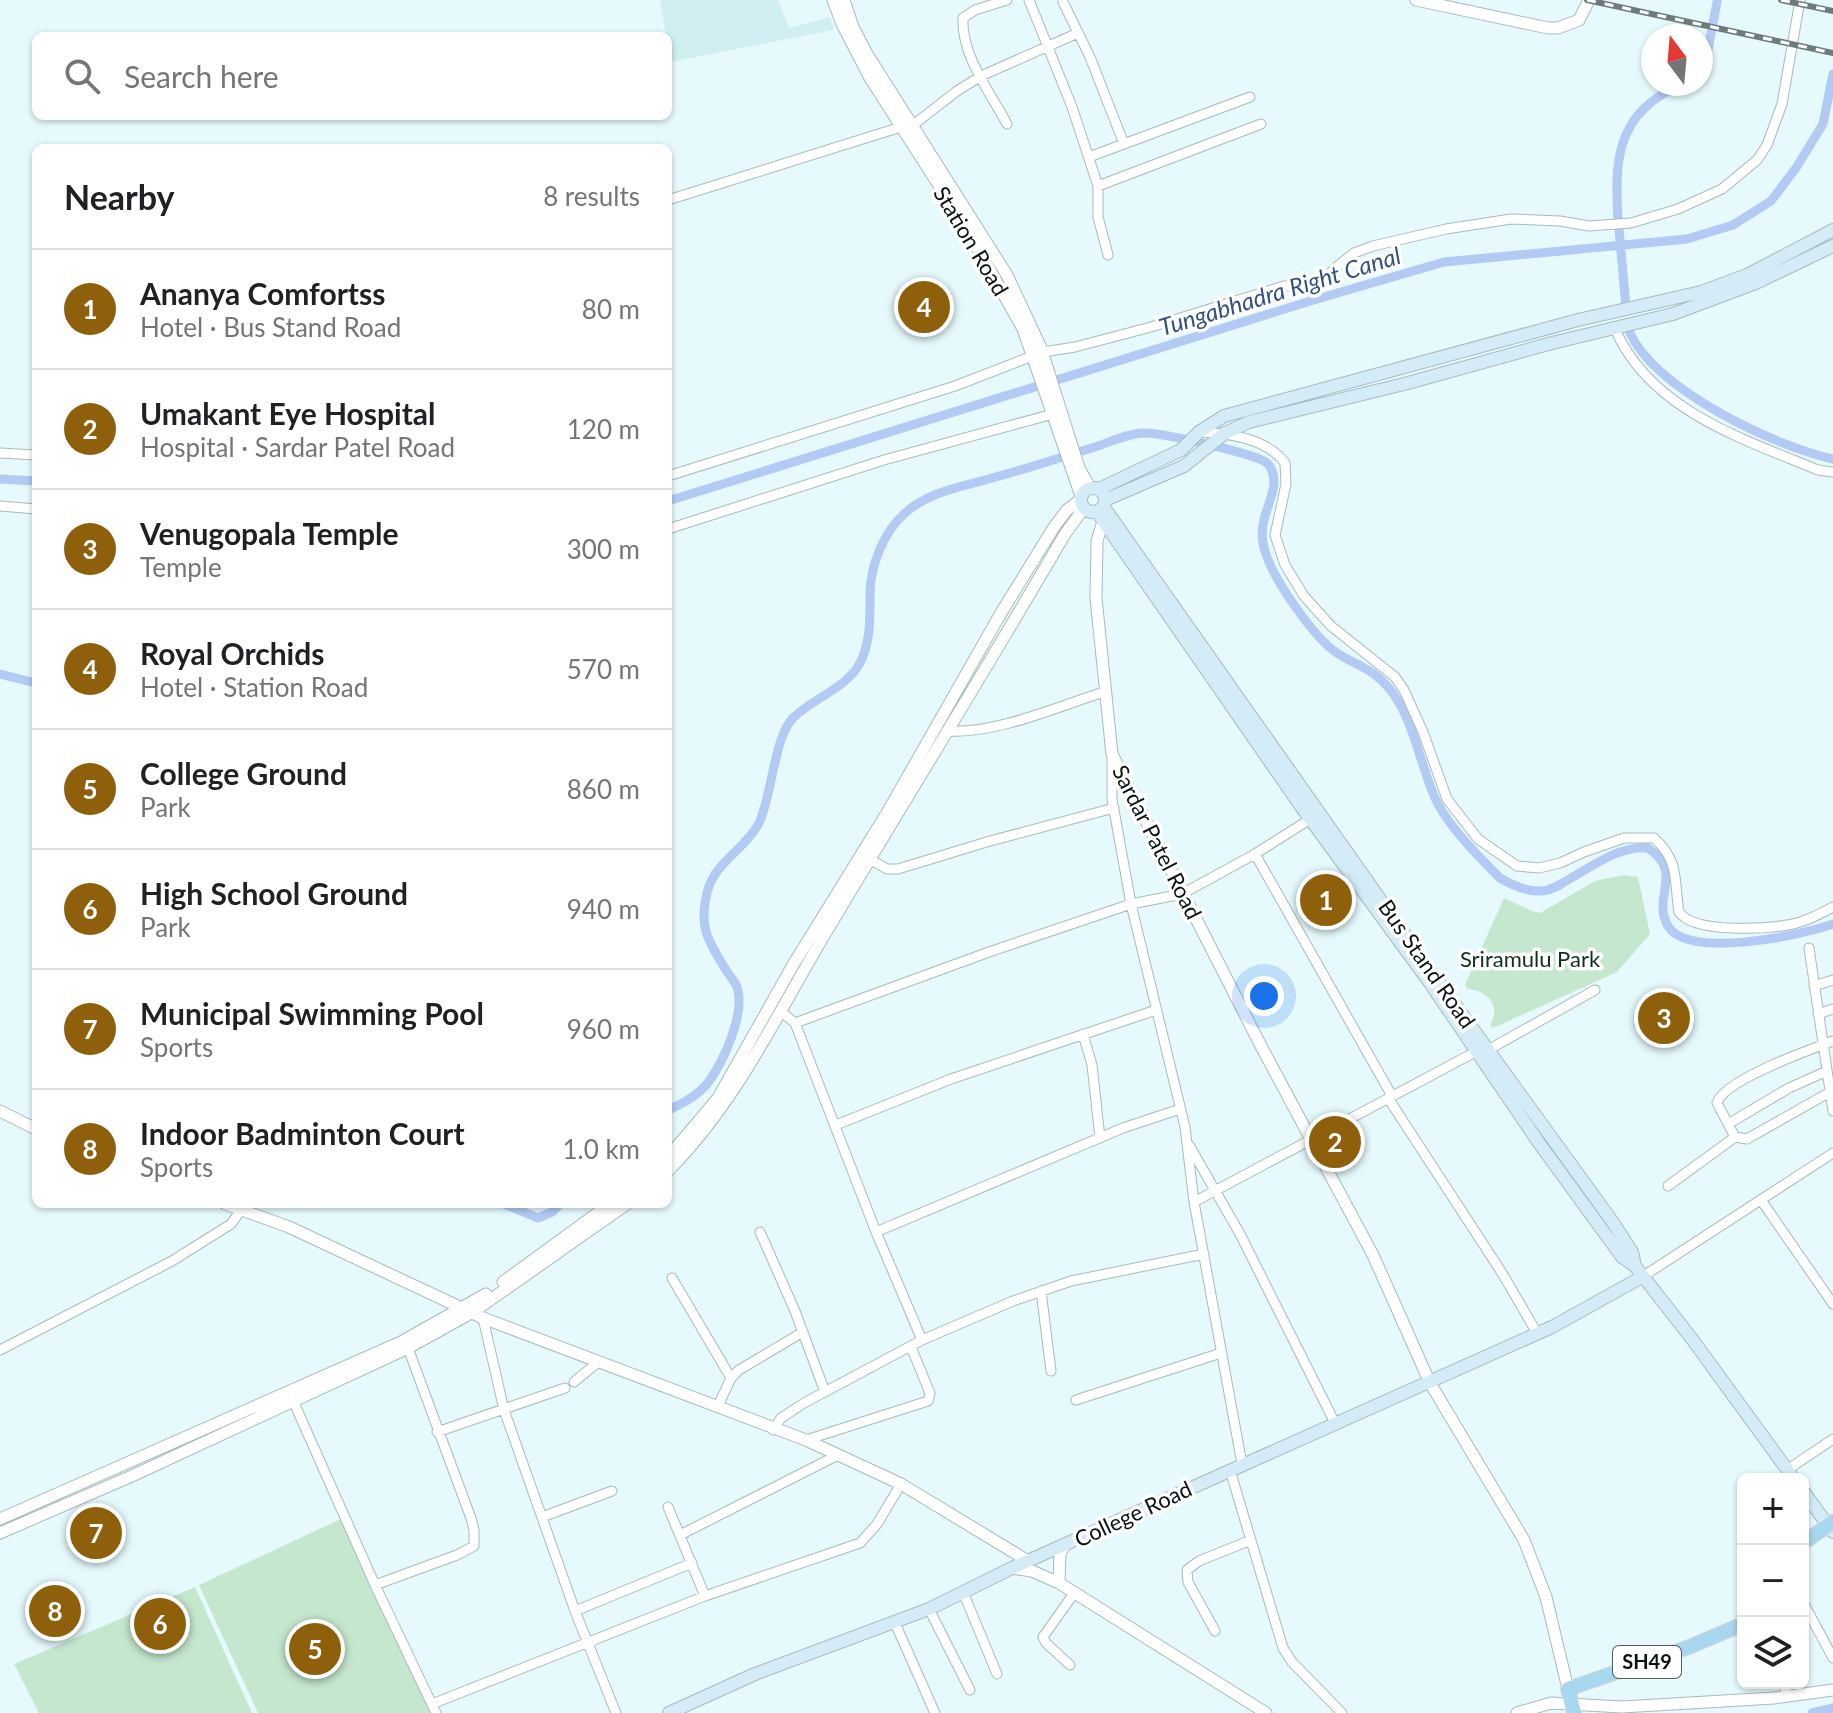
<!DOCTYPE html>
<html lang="en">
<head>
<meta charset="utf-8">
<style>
  body { margin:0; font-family:Lato,sans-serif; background:#f6f6f6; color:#202124 }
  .controls { position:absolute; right:24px; bottom:24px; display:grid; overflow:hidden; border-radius:12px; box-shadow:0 2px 6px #0004 }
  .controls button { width:72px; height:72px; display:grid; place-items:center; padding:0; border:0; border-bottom:2px solid #e0e0e0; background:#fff; color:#202124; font:40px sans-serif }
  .compass { position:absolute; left:1641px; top:24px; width:72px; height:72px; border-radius:50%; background:#fff; box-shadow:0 2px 6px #0004; rotate:344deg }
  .you { position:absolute; left:1264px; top:996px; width:28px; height:28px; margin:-20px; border:6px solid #fff; border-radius:50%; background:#1a73e8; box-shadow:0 0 0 12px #1a73e833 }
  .badge { display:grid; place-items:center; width:52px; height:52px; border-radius:50%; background:#8f600b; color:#fff; font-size:26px; font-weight:700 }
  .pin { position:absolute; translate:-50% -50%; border:4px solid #fff; box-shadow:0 2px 8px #0006 }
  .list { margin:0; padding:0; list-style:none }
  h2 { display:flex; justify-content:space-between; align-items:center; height:104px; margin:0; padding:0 32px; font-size:34px }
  h2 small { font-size:26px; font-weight:400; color:#757577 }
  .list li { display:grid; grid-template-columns:52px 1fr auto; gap:24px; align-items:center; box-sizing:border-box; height:120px; padding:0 32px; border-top:2px solid #e0e0e0 }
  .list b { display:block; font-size:30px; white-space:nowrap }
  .list p { margin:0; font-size:26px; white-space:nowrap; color:#757577 }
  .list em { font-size:26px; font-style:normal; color:#757577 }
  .icon { flex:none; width:44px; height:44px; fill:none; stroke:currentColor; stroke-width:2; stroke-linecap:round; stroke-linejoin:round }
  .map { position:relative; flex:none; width:1833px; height:1713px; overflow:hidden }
  .search { position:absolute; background:#fff; box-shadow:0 2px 6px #0004; left:32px; top:32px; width:640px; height:88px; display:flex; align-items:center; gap:20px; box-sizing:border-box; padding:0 28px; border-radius:12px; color:#757577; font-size:30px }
  .panel { position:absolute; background:#fff; box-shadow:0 2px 6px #0004; left:32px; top:144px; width:640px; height:1064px; border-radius:12px }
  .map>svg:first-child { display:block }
  .built { fill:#d1eff3 }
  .green { fill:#c5e7ce }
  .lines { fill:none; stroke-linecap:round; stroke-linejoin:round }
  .canal { stroke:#b2caf4; stroke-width:9 }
  .minor-casing { stroke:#a7babd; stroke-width:11 }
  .tertiary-casing { stroke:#a7babd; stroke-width:13 }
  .secondary-casing { stroke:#a7babd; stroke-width:14 }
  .primary-casing { stroke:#d8d9d9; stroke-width:16 }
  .minor { stroke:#fff; stroke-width:9 }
  .tertiary { stroke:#fff; stroke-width:11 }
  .secondary { stroke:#d4ebf8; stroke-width:12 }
  .primary { stroke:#a9d7f0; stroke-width:14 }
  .rail-casing { stroke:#6e7b7d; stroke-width:6 }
  .rail { stroke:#fff; stroke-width:3; stroke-dasharray:9; stroke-linecap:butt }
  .labels { text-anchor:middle; stroke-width:7; stroke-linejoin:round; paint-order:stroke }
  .shield { fill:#fff; stroke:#54595a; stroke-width:2 }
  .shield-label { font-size:20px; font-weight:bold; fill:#0b1213 }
  .street-label { font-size:22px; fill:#0b1213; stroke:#fff }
  .park-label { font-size:22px; fill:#0d311c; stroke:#fff }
  .water-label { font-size:24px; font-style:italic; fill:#325085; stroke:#fff }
</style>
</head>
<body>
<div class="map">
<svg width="1833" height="1713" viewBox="0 0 1833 1713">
  <rect width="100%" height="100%" fill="#e6fafd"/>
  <path class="built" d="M660 0H778L789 28 830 17 834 30 670 62 668 36H666Z"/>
  <path class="green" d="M1624 875 1638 877 1650 934 1617 972 1493 1028 1490 1025C1502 1006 1487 990 1467 989L1465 985 1504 898 1532 911 1540 913 1595 881Z
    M341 1519 430 1713H258L199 1585Z
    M195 1587 252 1713H39L14 1664Z"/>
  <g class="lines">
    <path class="canal" d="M1701 65 1707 55 1717 2
      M1618 222C1616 179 1613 135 1648 105 1657 96 1669 92 1679 84
      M1619 229 1626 307
      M1630 333C1656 390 1774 446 1833 459
      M0 479 36 481
      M668 501 1317 299 1444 262 1687 239 1733 225 1771 201 1796 168 1823 124 1833 74
      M0 674 36 683
      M668 1110C682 1104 697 1096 707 1084 723 1063 746 1013 737 987 734 980 728 974 724 967 707 939 699 926 707 893 714 862 745 850 759 823 772 796 774 737 793 718 813 698 847 688 860 663 871 642 870 615 870 592 871 564 884 532 904 514 929 491 962 487 992 478 1026 469 1059 458 1092 448 1108 443 1128 433 1145 433 1162 433 1259 454 1268 464 1283 482 1265 507 1263 525 1261 535 1263 548 1267 557 1276 582 1314 638 1337 653 1357 666 1371 667 1389 688 1413 717 1420 764 1435 798 1447 825 1479 857 1500 878 1512 885 1528 892 1542 891 1553 890 1563 883 1571 878 1594 865 1621 845 1648 848 1685 873 1651 898 1668 926 1688 960 1802 935 1833 924
      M504 1204 538 1218 552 1212 560 1204
      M1812 1713 1833 1708"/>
    <g class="minor-casing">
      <path id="minor" d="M1007 0 975 10 963 18C961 55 990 92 1007 124
        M1029 0 1072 107 1098 186V217L1108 255
        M1063 2 1090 57 1124 144
        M908 129 957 91 981 76 1078 33
        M1089 157 1250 97
        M1098 186 1261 124
        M668 200 901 127
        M1615 329C1650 410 1743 439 1818 470L1833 472
        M1199 432C1227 433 1267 438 1285 463L1286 484 1275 535 1285 565 1304 596 1331 626 1395 677 1404 690 1423 732 1447 799 1478 839 1517 866 1539 868 1560 863 1584 852 1624 838H1654C1680 861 1674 882 1679 912 1694 934 1768 929 1793 924 1807 921 1820 914 1833 907
        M0 453 36 455
        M668 476 955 386 1043 352 1075 347 1151 327 1284 286 1317 285 1323 282 1334 269 1354 253 1373 246 1446 229 1511 219 1560 221 1589 226 1631 223 1678 209 1722 189 1757 160 1767 145 1782 104 1800 0
        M0 506 36 509
        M668 529 884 460 1053 414
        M949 731C996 734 1059 706 1104 692
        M1112 754V799L1131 904 1185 1127 1194 1202 1242 1464
        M1255 854 1392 1096
        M871 860 887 869H898L990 841 1114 808
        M1809 948 1833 1111
        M1814 986 1833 980
        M780 1011 795 1023 876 1232 922 1340
        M1818 1014 1833 1009
        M795 1023 989 952 1131 904 1182 894 1255 854 1315 816
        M1083 1034 1092 1065 1100 1138
        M1830 1092 1747 1139 1735 1137 1717 1103C1724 1080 1809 1050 1833 1041
        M1388 1098 1502 1273 1537 1333
        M1728 1124 1789 1088 1827 1071
        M836 1125 951 1079 1156 1010
        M1189 1145 1240 1234 1336 1425
        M1668 1186 1735 1137
        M1761 1200 1833 1304
        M1194 1202 1477 1051 1488 1050 1595 990
        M760 1232 795 1311 825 1392
        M876 1232 1123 1128 1180 1109
        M1642 1277 1833 1153
        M672 1278 731 1378
        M1041 1291 1051 1371
        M483 1318 504 1410 575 1611 616 1713
        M0 1350 172 1261 231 1224 241 1210
        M574 1382 597 1363
        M291 1396 375 1585 436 1713
        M1076 1400 1221 1353
        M718 1406 731 1378 739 1370 803 1332
        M773 1430 781 1418 804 1403 922 1340 1013 1301 1071 1281 1204 1254
        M437 1432 565 1388
        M806 1440 928 1401 930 1393 911 1347
        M1230 1470 1283 1648 1292 1662 1342 1713
        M1787 1470 1833 1439
        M668 1507 705 1596 860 1543 877 1524 901 1484
        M542 1517 612 1491
        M680 1535 838 1455
        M375 1585 457 1555 474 1546V1530L472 1521 408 1348
        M963 1592 997 1674
        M1803 1602 1833 1658
        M929 1609 970 1690
        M575 1611 692 1563
        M895 1623 935 1713
        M1215 1631 1188 1582 1187 1570 1199 1561 1251 1540
        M1070 1665 1046 1643 1043 1637 1075 1592
        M1782 1683 1789 1696
        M432 1704 705 1596"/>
    </g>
    <g class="tertiary-casing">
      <path id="tertiary" d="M833 0 842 24 870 78 965 226 1023 329 1081 496
        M844 0 853 27 867 54 1007 275 1041 348 1079 468 1090 488
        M1416 0 1548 28H1558L1579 20 1589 0
        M1103 521 1097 541 1096 598 1112 754 1261 1046 1373 1255 1430 1383 1524 1540 1546 1597 1568 1689
        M0 1111 36 1129
        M668 1157 718 1098 793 965 887 813 1001 613 1054 527 1067 510 1080 500
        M668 1171C736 1103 776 1016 825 934 905 800 987 668 1065 534L1084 508
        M225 1204 289 1227 483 1318 806 1440 901 1484 1028 1561
        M503 1282 610 1204
        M0 1519 401 1342 486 1294
        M0 1533 134 1475 408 1348 473 1312 627 1204
        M1012 1568 1032 1571 1059 1583 1266 1713
        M1059 1583 1060 1553 1065 1545
        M1517 1713 1551 1703 1622 1707 1774 1698 1833 1690"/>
    </g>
    <g class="secondary-casing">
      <path id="secondary" d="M1081 500a12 12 0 1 1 24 0a12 12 0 1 1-24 0Z
        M1099 489 1181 450 1199 432 1224 416 1578 320 1701 292 1747 275 1833 230
        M1105 500 1184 466 1225 433 1249 422 1408 383 1552 343 1673 314 1756 283 1833 246
        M1103 506 1406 936
        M1097 512 1300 805 1430 983 1539 1143 1622 1257 1635 1266 1692 1339 1794 1479
        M1433 974 1612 1221 1632 1252 1635 1266
        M1803 1491 1833 1532
        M669 1713 755 1674 929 1609 1012 1568 1552 1327 1642 1277"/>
    </g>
    <g class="primary-casing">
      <path id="primary" d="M1803 1543 1833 1522
        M1574 1713 1568 1689 1689 1647 1743 1624"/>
    </g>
    <use href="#minor" class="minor"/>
    <use href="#tertiary" class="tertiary"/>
    <use href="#secondary" class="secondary"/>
    <use href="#primary" class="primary"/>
    <g class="rail-casing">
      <path id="rail" d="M1587 0 1833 53
        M1781 0 1833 11"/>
    </g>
    <use href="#rail" class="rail"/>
  </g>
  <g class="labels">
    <rect class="shield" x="1613" y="1646" width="68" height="32" rx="6"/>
    <g class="shield-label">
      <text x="1647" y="1669">SH49</text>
    </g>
    <g class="street-label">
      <text transform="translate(971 241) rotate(59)" y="8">Station Road</text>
      <text transform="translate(1157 842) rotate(63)" y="8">Sardar Patel Road</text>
      <text transform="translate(1427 964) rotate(55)" y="8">Bus Stand Road</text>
      <text transform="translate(1133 1514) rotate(-25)" y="8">College Road</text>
    </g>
    <g class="park-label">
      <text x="1530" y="967">Sriramulu Park</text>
    </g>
    <g class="water-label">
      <text transform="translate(1280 292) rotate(-17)" y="8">Tungabhadra Right Canal</text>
    </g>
  </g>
</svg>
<div class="controls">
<button>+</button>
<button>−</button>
<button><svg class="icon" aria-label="layers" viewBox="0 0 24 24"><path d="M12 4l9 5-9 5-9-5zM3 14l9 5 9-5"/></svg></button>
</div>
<svg class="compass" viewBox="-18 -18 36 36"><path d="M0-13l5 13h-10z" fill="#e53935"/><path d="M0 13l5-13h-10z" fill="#757577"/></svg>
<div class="you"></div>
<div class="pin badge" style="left:1326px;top:900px">1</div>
<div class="pin badge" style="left:1335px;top:1142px">2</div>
<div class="pin badge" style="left:1664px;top:1018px">3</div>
<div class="pin badge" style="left:924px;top:307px">4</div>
<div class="pin badge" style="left:315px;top:1649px">5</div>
<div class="pin badge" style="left:160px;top:1624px">6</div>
<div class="pin badge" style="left:96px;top:1533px">7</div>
<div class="pin badge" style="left:55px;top:1611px">8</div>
<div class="search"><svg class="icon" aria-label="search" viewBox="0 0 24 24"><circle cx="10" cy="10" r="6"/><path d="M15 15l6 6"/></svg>Search here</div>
<section class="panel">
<h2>Nearby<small>8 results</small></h2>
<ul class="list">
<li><span class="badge">1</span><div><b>Ananya Comfortss</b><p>Hotel · Bus Stand Road</p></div><em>80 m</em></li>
<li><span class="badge">2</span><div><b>Umakant Eye Hospital</b><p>Hospital · Sardar Patel Road</p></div><em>120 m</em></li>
<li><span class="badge">3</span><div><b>Venugopala Temple</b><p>Temple</p></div><em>300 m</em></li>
<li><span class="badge">4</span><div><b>Royal Orchids</b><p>Hotel · Station Road</p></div><em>570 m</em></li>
<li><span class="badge">5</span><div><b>College Ground</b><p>Park</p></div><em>860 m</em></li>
<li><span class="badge">6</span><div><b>High School Ground</b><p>Park</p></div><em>940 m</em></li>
<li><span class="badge">7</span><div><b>Municipal Swimming Pool</b><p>Sports</p></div><em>960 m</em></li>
<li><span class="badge">8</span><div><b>Indoor Badminton Court</b><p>Sports</p></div><em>1.0 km</em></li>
</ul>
</section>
</div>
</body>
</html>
